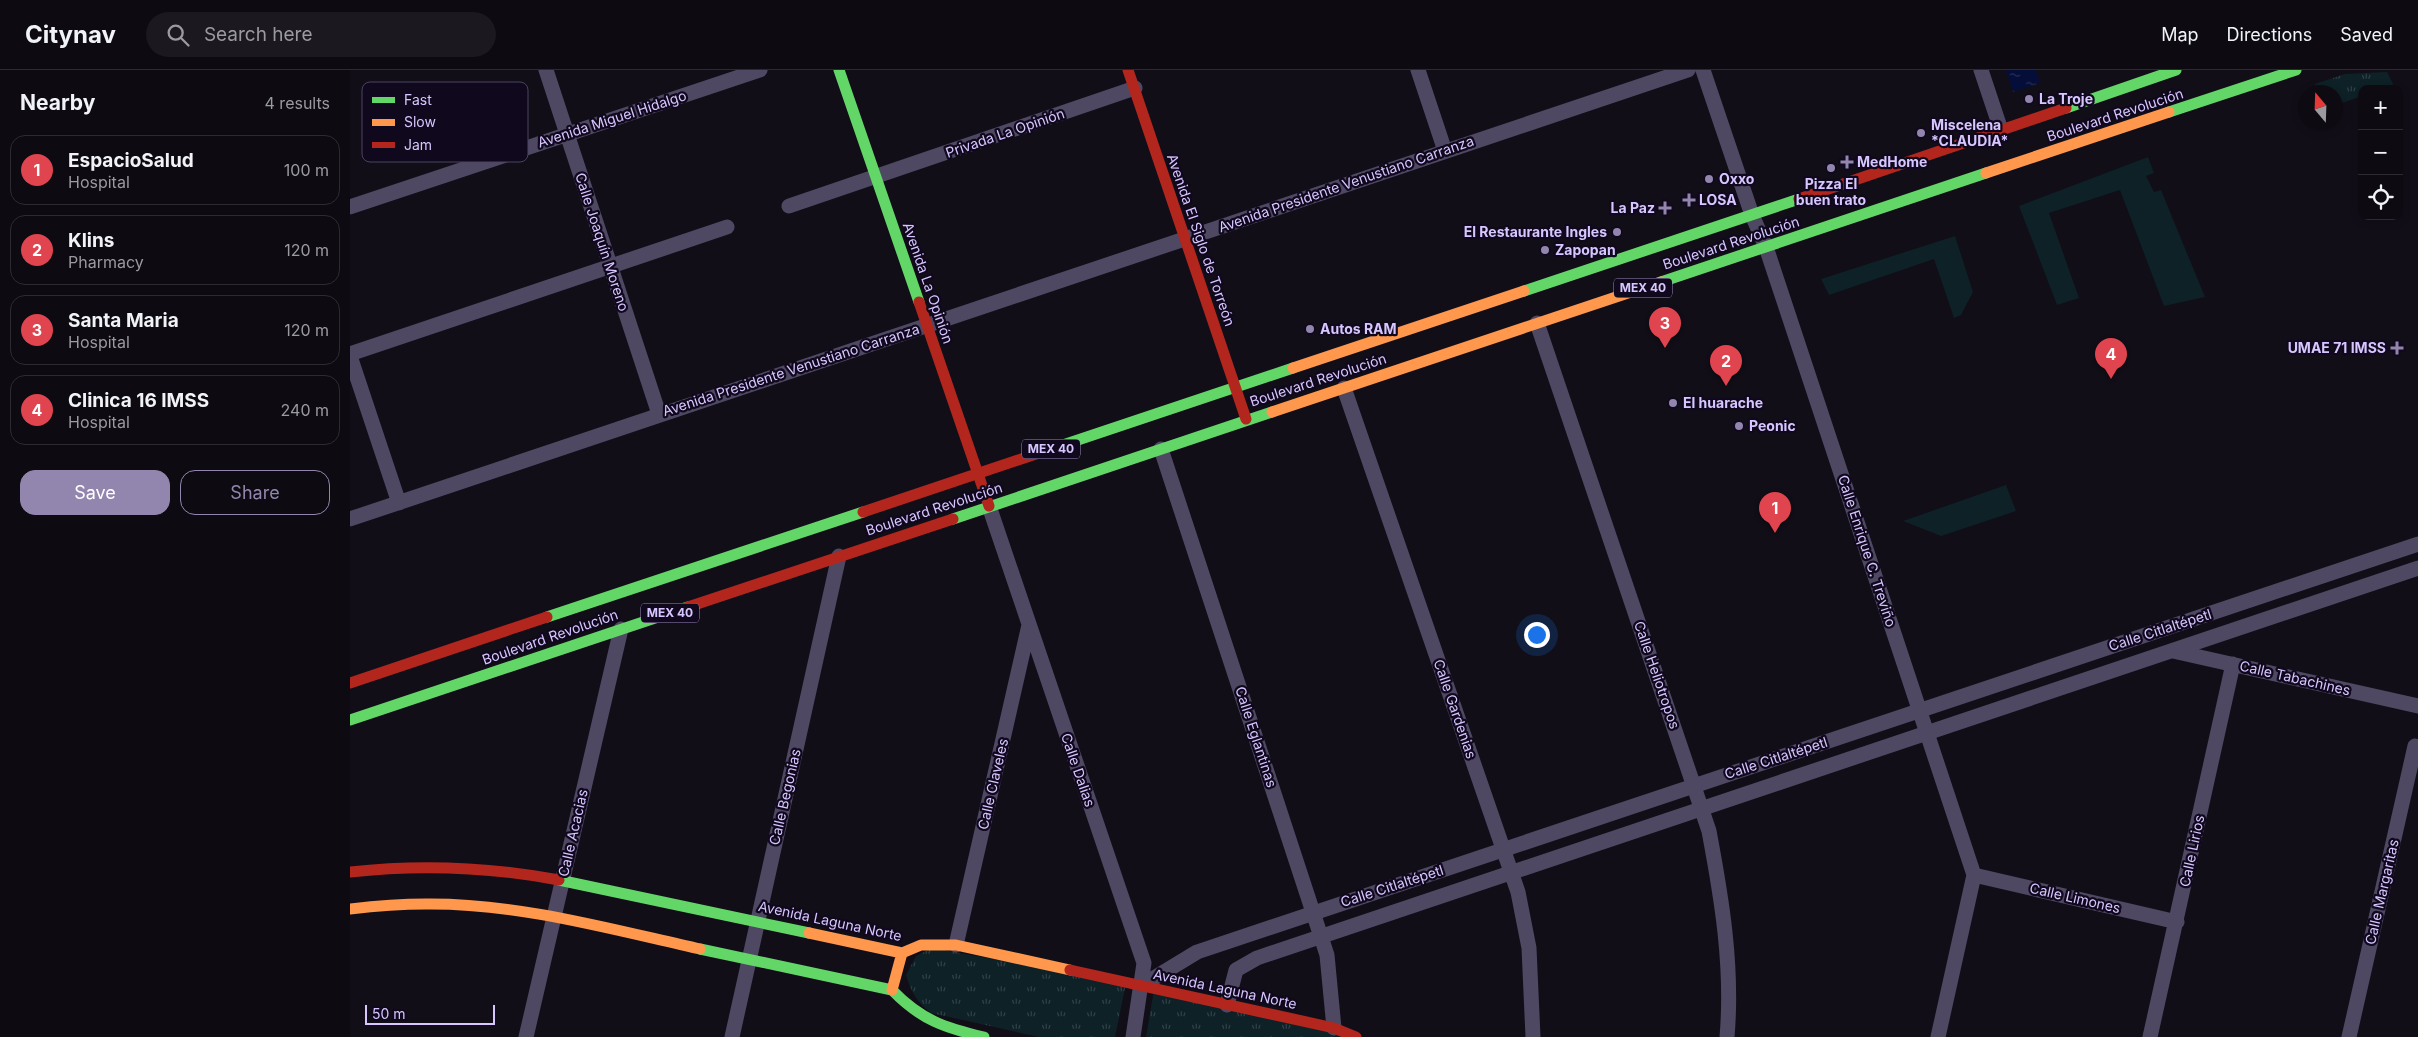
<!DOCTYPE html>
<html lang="en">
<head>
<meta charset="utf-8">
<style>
  body { margin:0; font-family:Inter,sans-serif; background:#1b1820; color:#f1f3f6 }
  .controls { position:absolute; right:15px; top:15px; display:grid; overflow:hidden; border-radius:10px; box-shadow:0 2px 8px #0003 }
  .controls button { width:45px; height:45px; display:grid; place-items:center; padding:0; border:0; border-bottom:1px solid #2d2b32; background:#0d0a12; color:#f1f3f6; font:25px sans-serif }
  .compass { position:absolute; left:1948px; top:15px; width:45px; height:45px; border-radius:50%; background:#0d0a12; box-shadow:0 2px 8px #0003; rotate:341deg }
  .scale { position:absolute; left:15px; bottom:12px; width:130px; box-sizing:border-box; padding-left:5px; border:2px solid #d7c6ff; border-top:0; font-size:14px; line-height:18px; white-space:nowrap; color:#d7c6ff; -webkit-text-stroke:4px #10091d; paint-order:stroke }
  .you { position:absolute; left:1186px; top:564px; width:18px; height:18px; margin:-12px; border:4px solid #fff; border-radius:50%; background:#1a73e8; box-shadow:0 0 0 8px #1a73e833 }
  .badge { display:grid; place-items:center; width:32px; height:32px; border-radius:50%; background:#9286ae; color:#fff; font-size:16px; font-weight:700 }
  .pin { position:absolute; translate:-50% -41px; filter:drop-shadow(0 1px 2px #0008) }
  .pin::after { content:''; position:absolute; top:26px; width:18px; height:15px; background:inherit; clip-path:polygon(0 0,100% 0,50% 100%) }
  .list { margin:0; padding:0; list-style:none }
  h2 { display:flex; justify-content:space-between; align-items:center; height:65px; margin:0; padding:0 20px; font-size:21px }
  h2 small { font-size:16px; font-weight:400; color:#9a9a9f }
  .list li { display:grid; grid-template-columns:32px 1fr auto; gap:15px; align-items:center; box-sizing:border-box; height:70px; margin:0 10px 10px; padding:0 10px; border:1px solid #2d2b32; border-radius:15px }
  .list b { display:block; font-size:19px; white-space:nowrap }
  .list p { margin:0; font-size:16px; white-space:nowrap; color:#9a9a9f }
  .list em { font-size:16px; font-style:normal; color:#9a9a9f }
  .actions { display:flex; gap:10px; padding:15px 20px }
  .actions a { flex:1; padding:11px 0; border:1px solid #9286ae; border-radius:15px; text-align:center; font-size:18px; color:#9286ae }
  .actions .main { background:#9286ae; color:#fff }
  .icon { flex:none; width:28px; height:28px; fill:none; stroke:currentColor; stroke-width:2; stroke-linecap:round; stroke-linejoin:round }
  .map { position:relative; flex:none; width:2068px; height:967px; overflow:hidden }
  header { display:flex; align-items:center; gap:30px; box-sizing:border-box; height:70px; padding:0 25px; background:#0d0a12; border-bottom:1px solid #2d2b32 }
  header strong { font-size:24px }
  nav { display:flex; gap:28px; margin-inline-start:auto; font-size:18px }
  .search { width:350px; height:45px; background:#1b1820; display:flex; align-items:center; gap:12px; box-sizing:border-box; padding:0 18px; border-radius:28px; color:#9a9a9f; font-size:19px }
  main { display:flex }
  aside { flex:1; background:#0d0a12 }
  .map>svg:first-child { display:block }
  .grass { fill:#0d2126 }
  .park { fill:url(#park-tufts) }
  .water { fill:url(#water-ripples) }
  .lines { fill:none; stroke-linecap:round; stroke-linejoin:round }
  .street { stroke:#4e4863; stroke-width:15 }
  .fast { stroke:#63d668; stroke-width:11 }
  .slow { stroke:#ff974d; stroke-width:11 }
  .jam { stroke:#b3261e; stroke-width:11 }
  .poi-dot { fill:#9286ae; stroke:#10091d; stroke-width:2 }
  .labels { text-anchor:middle; stroke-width:4.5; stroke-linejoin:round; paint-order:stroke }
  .shield { fill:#10091d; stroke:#9b8dbb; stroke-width:1 }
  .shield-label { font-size:12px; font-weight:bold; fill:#d7c6ff }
  .poi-label { font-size:14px; font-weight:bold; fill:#d7c6ff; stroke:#10091d; text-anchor:start }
  .street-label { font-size:14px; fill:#d7c6ff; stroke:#10091d }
  .key { fill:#10091d; stroke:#4c4261; stroke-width:1 }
  .key-label { font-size:14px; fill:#d7c6ff }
</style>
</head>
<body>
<header>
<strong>Citynav</strong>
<div class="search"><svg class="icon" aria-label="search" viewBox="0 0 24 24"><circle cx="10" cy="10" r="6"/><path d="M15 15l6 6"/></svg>Search here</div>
<nav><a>Map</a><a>Directions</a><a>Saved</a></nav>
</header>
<main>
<aside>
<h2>Nearby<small>4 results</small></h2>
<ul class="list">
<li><span class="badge" style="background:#e0444e">1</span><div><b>EspacioSalud</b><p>Hospital</p></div><em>100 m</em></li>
<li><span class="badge" style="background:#e0444e">2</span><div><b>Klins</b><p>Pharmacy</p></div><em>120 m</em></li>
<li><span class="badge" style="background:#e0444e">3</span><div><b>Santa Maria</b><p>Hospital</p></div><em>120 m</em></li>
<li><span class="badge" style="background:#e0444e">4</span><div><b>Clinica 16 IMSS</b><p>Hospital</p></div><em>240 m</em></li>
</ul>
<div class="actions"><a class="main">Save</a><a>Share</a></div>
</aside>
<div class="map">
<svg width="2068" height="967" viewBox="0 0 2068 967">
  <defs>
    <pattern id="park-tufts" width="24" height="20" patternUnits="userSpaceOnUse" patternTransform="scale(1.25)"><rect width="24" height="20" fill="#0d2126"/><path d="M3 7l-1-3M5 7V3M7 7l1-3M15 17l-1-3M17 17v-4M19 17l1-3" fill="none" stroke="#304047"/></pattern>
    <pattern id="water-ripples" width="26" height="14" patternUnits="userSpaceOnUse" patternTransform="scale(1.25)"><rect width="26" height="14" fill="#040e39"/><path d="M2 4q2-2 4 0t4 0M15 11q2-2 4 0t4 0" fill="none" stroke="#283057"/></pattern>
  </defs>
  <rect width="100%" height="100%" fill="#110e18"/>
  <path class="grass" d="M1798 87 1804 103 1796 106 1804 122 1811 120 1855 227 1814 236 1770 120 1699 143 1729 228 1707 235 1669 136Z
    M1605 166 1623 222 1611 245 1604 248 1584 189 1479 225 1471 209Z
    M1656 415 1666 441 1591 466 1553 451Z"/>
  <path class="park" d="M2037 2 2044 16 2036 19H2012V26L1986 35V22H1967L1965 14 1995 4Z
    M582 878 776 913 765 967H689L581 943C567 932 561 922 556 905L566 886Z
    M804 920 1003 967H796Z"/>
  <path class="water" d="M1656 0H1686L1690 13 1663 22Z"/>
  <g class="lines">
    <path class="street" d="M196 0 309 344
      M1068 0 1095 81
      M1353 0 1402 145 1416 177 1624 805 1588 967
      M1631 0 1651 60
      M439 136 785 18
      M0 137 410 0
      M1187 253 1359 761C1372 830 1383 897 1377 967
      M0 284 377 157
      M0 286 49 433
      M994 318 1168 822 1179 878 1183 967
      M811 379 977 885 984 958
      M639 436 794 893 783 967
      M0 449 1338 0
      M1823 581 2068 636
      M1624 805 1827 852
      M606 875 679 555
      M791 916 847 882 2068 474
      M877 935 886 900 907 888 2068 498
      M176 967 271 559
      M382 967 489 486
      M1800 967 1883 594
      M1999 967 2065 676"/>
    <path class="fast" d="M489 0 569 232
      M1716 38 1826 0
      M1819 42 1946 0
      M1311 212 1636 103
      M1174 221 1449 129
      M698 380 943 298
      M603 449 922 342
      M197 547 513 442
      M0 650 338 537
      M209 810 459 863
      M350 879 542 920C571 950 595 958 634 967"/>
    <path class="slow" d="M1636 103 1819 42
      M943 298 1174 221
      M922 342 1311 212
      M0 839C25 836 50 834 76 834 168 833 260 859 350 879
      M459 863 552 883 571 875H606L720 900
      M542 920 552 883"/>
    <path class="jam" d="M778 0 896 349
      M1449 129 1716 38
      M569 232 639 436
      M513 442 698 380
      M338 537 603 449
      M0 613 197 547
      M0 802C71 794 139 797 209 810
      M720 900 984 958 1006 967"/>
  </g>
  <g class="poi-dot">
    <circle cx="1679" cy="29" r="5"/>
    <circle cx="1571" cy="63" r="5"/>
    <path d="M1494.5 84.5h5v5h5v5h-5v5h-5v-5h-5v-5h5z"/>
    <circle cx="1481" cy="98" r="5"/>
    <circle cx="1359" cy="109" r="5"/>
    <path d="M1336.5 122.5h5v5h5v5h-5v5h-5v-5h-5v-5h5z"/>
    <path d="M1312.5 130.5h5v5h5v5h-5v5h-5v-5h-5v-5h5z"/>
    <circle cx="1267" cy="162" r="5"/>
    <circle cx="1195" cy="180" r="5"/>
    <circle cx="960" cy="259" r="5"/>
    <path d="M2044.5 270.5h5v5h5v5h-5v5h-5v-5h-5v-5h5z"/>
    <circle cx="1323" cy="333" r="5"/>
    <circle cx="1389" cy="356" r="5"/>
  </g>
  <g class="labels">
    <g class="shield">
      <rect x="1264" y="208.5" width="58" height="19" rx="4"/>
      <rect x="672" y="369.5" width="58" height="19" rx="4"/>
      <rect x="291" y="533.5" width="58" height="19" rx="4"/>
    </g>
    <g class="shield-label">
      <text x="1293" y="222">MEX 40</text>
      <text x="701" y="383">MEX 40</text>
      <text x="320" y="547">MEX 40</text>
    </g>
    <g class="poi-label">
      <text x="1689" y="34">La Troje</text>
      <text x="1581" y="60">Miscelena<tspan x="1581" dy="16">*CLAUDIA*</tspan></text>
      <text x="1507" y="97">MedHome</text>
      <text x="1369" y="114">Oxxo</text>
      <text x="1481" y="119" text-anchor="middle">Pizza El<tspan x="1481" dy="16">buen trato</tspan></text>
      <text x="1349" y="135">LOSA</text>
      <text x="1305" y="143" text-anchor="end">La Paz</text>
      <text x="1257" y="167" text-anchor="end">El Restaurante Ingles</text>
      <text x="1205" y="185">Zapopan</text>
      <text x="970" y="264">Autos RAM</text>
      <text x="2036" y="283" text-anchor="end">UMAE 71 IMSS</text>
      <text x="1333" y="338">El huarache</text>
      <text x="1399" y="361">Peonic</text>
    </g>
    <g class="street-label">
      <text transform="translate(1765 45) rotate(-18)" y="5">Boulevard Revolución</text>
      <text transform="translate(262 49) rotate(-18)" y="5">Avenida Miguel Hidalgo</text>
      <text transform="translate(655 63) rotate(-19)" y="5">Privada La Opinión</text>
      <text transform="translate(996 114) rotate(-19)" y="5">Avenida Presidente Venustiano Carranza</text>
      <text transform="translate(851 170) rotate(71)" y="5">Avenida El Siglo de Torreón</text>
      <text transform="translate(252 172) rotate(72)" y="5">Calle Joaquín Moreno</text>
      <text transform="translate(1381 173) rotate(-18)" y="5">Boulevard Revolución</text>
      <text transform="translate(578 213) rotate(71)" y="5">Avenida La Opinión</text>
      <text transform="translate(441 300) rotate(-18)" y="5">Avenida Presidente Venustiano Carranza</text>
      <text transform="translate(968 310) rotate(-18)" y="5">Boulevard Revolución</text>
      <text transform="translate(584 439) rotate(-18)" y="5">Boulevard Revolución</text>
      <text transform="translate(1517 481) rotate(72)" y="5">Calle Enrique C. Treviño</text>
      <text transform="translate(1810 560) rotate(-18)" y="5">Calle Citlaltépetl</text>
      <text transform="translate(200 567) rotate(-19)" y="5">Boulevard Revolución</text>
      <text transform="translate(1307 605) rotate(71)" y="5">Calle Heliotropos</text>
      <text transform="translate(1945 608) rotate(13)" y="5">Calle Tabachines</text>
      <text transform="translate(1105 639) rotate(71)" y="5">Calle Gardenias</text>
      <text transform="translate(906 667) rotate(72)" y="5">Calle Eglantinas</text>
      <text transform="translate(1426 688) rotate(-18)" y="5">Calle Citlaltépetl</text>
      <text transform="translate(728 700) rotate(71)" y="5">Calle Dalias</text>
      <text transform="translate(643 714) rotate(-77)" y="5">Calle Claveles</text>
      <text transform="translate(435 727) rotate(-77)" y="5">Calle Begonias</text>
      <text transform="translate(223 763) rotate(-77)" y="5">Calle Acacias</text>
      <text transform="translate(1842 781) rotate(-78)" y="5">Calle Lirios</text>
      <text transform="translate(1042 816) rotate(-18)" y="5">Calle Citlaltépetl</text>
      <text transform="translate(2032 822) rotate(-77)" y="5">Calle Margaritas</text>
      <text transform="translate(1725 828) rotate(13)" y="5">Calle Limones</text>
      <text transform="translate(480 851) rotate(12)" y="5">Avenida Laguna Norte</text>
      <text transform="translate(875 919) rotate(12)" y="5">Avenida Laguna Norte</text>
    </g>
  </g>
  <rect x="12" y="12" width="166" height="80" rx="8" class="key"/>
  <rect x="22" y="27" width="23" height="6" fill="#63d668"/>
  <rect x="22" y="49" width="23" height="7" fill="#ff974d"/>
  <rect x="22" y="72" width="23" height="6" fill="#b3261e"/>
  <g class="key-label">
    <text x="54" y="35">Fast</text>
    <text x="54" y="57">Slow</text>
    <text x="54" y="80">Jam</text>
  </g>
</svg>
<div class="controls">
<button>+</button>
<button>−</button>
<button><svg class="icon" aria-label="locate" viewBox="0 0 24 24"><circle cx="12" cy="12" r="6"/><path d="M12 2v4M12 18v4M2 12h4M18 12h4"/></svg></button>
</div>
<svg class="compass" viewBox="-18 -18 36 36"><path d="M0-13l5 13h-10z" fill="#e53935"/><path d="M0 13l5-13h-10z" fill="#9a9a9f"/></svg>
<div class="scale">50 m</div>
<div class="you"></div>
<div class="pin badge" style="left:1425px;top:463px;background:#e0444e">1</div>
<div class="pin badge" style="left:1376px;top:316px;background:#e0444e">2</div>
<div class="pin badge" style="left:1315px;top:278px;background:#e0444e">3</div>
<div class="pin badge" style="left:1761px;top:309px;background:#e0444e">4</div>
</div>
</main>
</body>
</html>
